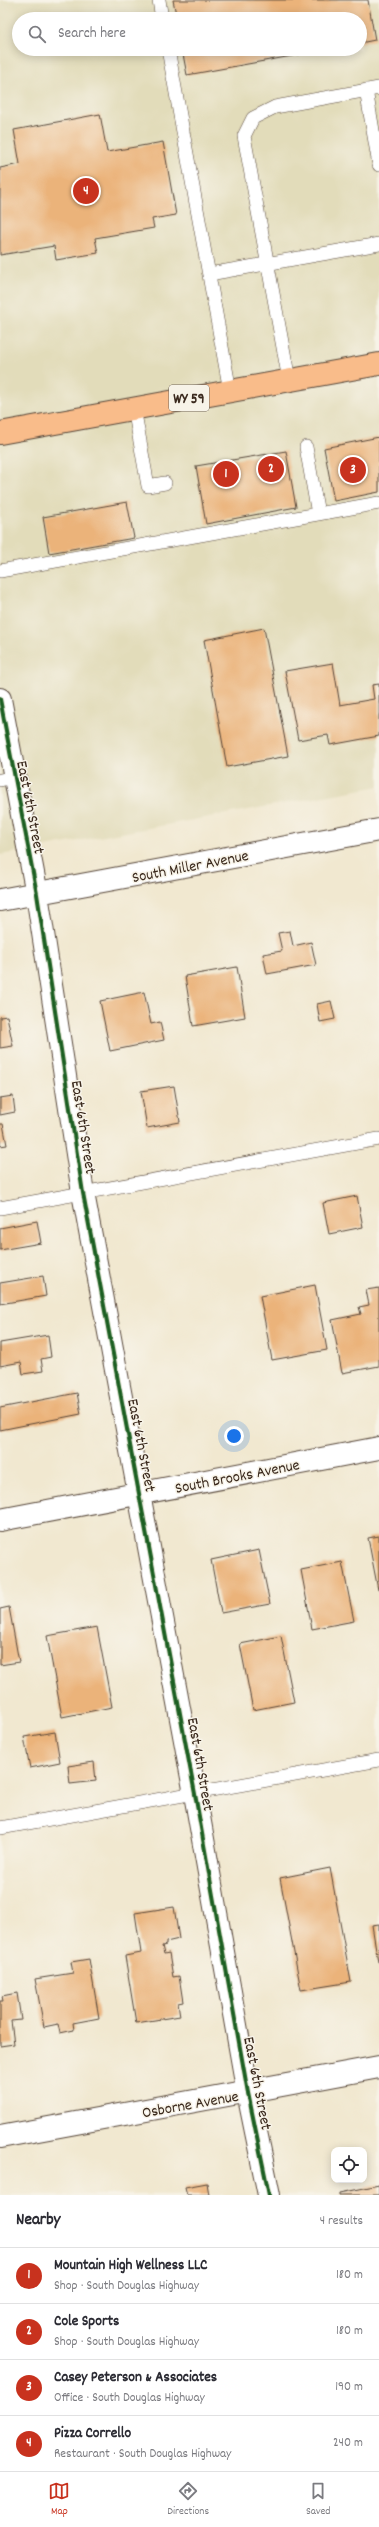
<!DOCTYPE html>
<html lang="en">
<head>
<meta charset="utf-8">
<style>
  body { margin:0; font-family:Dekko,sans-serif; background:#f2f2f3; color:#2b2b33 }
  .controls { position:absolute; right:12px; bottom:12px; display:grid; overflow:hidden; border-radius:8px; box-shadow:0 2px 10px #0003 }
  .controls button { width:36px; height:36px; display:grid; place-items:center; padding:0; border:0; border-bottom:1px solid #e1e1e2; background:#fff; color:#2b2b33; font:20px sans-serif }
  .you { position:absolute; left:234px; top:1436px; width:14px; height:14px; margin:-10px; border:3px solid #fff; border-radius:50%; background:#1a73e8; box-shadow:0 0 0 6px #1a73e833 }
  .badge { display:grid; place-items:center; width:26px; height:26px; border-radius:50%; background:#c8321e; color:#fff; font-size:13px; font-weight:700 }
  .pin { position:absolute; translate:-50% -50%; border:2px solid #fff; box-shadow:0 1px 4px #0006 }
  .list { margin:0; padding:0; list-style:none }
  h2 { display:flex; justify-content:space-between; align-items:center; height:52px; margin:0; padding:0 16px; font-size:17px }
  h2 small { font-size:13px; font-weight:400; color:#7c7c81 }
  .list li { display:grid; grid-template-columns:26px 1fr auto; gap:12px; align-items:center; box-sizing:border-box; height:56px; padding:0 16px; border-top:1px solid #e1e1e2 }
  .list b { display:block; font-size:15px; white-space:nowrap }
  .list p { margin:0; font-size:13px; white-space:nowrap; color:#7c7c81 }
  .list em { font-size:13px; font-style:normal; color:#7c7c81 }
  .icon { flex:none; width:22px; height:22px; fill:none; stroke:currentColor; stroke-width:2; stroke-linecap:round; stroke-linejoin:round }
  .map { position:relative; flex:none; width:379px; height:2195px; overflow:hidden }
  .search { position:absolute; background:#fff; box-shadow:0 2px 10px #0003; left:12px; right:12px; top:12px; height:44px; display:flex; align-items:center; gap:10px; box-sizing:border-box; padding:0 14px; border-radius:22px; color:#7c7c81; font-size:15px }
  .sheet { height:276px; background:#fff }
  nav { display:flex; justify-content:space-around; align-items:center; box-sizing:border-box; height:56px; border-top:1px solid #e1e1e2; background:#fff; font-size:11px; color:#7c7c81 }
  nav a { display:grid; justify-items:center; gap:2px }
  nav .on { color:#c8321e }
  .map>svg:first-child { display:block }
  .built { fill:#e2dcba; fill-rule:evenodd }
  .building { fill:#ebb37a }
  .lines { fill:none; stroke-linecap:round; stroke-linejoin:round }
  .lane-casing { stroke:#564639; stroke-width:14 }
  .street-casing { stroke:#564639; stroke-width:24 }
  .primary-casing { stroke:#564639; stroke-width:24 }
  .lane { stroke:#fff; stroke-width:13 }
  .street { stroke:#fff; stroke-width:22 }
  .primary { stroke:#f9bc8a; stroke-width:22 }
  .cycleway-casing { stroke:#f7f3e8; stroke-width:6 }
  .cycleway { stroke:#1b5e20; stroke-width:4 }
  .labels { text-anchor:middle; stroke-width:3; stroke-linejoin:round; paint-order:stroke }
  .shield { fill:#f7f3e8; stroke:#73665b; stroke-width:1 }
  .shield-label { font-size:15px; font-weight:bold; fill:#3b2a1e }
  .street-label { font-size:16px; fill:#3b2a1e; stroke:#f7f3e8 }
</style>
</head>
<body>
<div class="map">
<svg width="379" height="2195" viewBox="0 0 379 2195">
  <rect width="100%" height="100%" fill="#f7f3e8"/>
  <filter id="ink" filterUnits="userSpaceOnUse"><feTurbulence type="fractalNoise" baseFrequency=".025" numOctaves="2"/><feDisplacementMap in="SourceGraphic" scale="8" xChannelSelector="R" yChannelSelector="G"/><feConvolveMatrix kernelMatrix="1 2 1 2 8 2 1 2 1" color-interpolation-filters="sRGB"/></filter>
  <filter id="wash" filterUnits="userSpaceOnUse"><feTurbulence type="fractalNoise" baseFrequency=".012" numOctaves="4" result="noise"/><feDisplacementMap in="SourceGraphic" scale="16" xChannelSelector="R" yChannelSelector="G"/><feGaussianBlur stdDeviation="0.9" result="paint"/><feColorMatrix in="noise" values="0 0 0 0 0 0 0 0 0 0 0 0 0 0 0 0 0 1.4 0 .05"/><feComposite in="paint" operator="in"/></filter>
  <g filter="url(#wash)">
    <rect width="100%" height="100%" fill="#f1e8d0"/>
    <path class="built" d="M0 0H379V786L0 855ZM19 19H360V49H19Z"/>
    <g id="blocks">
      <path class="building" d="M173 0H368L375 40 360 43V19H177Z
        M182 49H325V50L187 75Z
        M100 114 107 152 163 142 176 215 152 219 154 228 95 238 98 253 56 260 54 246 0 255V168L20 164 14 130Z
        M379 437V492L334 501 324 448Z
        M286 451 296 507 206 524 196 466Z
        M127 502 134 538 49 553 43 517Z
        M264 628 288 756 227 767 204 640Z
        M333 663 340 705 374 699 372 685 379 684V736L330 745 328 735 298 740 285 671Z
        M290 931 293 946 311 942 316 965 267 974 263 954 282 951 278 933Z
        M237 967 245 1017 193 1026 185 976Z
        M144 992 151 1024 160 1022 164 1040 110 1051 100 1001Z
        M331 1001 335 1019 320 1022 317 1004Z
        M7 1016 13 1046 0 1048V1017Z
        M174 1086 180 1122 147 1128 141 1091Z
        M13 1096 15 1112 0 1115V1098Z
        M0 1124H3L7 1145 0 1146Z
        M357 1196 363 1227 329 1234 323 1203Z
        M37 1221 41 1243 0 1250V1228Z
        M43 1276 46 1296 0 1304V1283Z
        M315 1285 327 1350 272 1360 260 1296Z
        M379 1288V1366L342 1373 332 1320 361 1314 359 1307 369 1305 366 1290Z
        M48 1335 51 1357 41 1359 43 1371 23 1374 21 1362 0 1366V1343Z
        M77 1393 81 1414 0 1430V1408Z
        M379 1536V1590H378L368 1538Z
        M259 1550 270 1604 221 1613 211 1560Z
        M342 1562 354 1621 312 1629 301 1570Z
        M9 1607 19 1662 0 1665V1609Z
        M97 1627 112 1707 62 1717 47 1636Z
        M281 1636 294 1702 253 1710 240 1644Z
        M55 1732 60 1762 30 1768 24 1737Z
        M94 1762 96 1781 70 1784 68 1766Z
        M330 1868 351 1982 301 1990 280 1878Z
        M174 1907 179 1939 166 1942V1945L162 1946 164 1954 169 1953 173 1977 179 1976 183 2002 178 2003 180 2016 136 2023 125 1956 141 1953 135 1913Z
        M379 1924V1962H378L372 1925Z
        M89 1959 99 2018 73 2023 74 2030 60 2033 58 2024 44 2027 35 1979 73 1973 71 1962Z
        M17 1993 21 2020 11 2021 14 2044 0 2046V2001H3L2 1996Z
        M207 2183 209 2195H187L185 2187Z
        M379 2185V2195H340V2193Z"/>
    </g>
  </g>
  <g filter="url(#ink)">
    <use href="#blocks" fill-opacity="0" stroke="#564639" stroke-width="1"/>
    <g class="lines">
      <g class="lane-casing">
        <path id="lane" d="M159 0 162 19
          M168 49 230 391
          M366 90 379 165
          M209 274 379 244
          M289 380 244 136 253 118 275 107 379 88
          M134 408 148 486 165 483
          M306 447 318 514
          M0 571 379 503
          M0 780 15 777
          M0 1208 379 1139
          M0 1828 379 1760"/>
      </g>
      <g class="street-casing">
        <path id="street" d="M0 699 37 894 83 1193 195 1794 248 2093 269 2195
          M0 900 379 830
          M0 1520 379 1448
          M0 2137 379 2067"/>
      </g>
      <g class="primary-casing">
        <path id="primary" d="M0 433 379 364"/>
      </g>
      <use href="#lane" class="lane"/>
      <use href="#street" class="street"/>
      <use href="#primary" class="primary"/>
      <g class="cycleway-casing">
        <path id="cycleway" d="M0 699 37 894 83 1193 195 1794 248 2093 269 2195"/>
      </g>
      <use href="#cycleway" class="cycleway"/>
    </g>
  </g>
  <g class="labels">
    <rect class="shield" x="169" y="385" width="40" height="26" rx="3"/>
    <g class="shield-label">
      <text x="189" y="403">WY 59</text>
    </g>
    <g class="street-label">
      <text transform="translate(32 807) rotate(79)" y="6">East 6th Street</text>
      <text transform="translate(190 865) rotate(-11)" y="6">South Miller Avenue</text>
      <text transform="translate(85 1127) rotate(81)" y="6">East 6th Street</text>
      <text transform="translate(143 1445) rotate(79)" y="6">East 6th Street</text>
      <text transform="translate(237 1475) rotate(-11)" y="6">South Brooks Avenue</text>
      <text transform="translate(202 1764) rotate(80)" y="6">East 6th Street</text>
      <text transform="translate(259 2083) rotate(79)" y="6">East 6th Street</text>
      <text transform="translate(190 2103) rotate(-10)" y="6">Osborne Avenue</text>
    </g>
  </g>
</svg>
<div class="controls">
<button><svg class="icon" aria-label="locate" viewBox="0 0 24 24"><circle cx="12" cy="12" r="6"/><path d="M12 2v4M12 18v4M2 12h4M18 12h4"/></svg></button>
</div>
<div class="you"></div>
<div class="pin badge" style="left:226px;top:474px">1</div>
<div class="pin badge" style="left:271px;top:469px">2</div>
<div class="pin badge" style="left:353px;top:470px">3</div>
<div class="pin badge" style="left:86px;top:191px">4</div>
<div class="search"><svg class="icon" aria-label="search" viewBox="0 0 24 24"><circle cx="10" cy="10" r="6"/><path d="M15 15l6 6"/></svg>Search here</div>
</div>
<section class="sheet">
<h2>Nearby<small>4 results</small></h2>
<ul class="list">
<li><span class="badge">1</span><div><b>Mountain High Wellness LLC</b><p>Shop · South Douglas Highway</p></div><em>180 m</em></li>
<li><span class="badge">2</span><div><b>Cole Sports</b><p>Shop · South Douglas Highway</p></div><em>180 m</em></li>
<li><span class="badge">3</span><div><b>Casey Peterson &amp; Associates</b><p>Office · South Douglas Highway</p></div><em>190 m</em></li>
<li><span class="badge">4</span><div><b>Pizza Corrello</b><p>Restaurant · South Douglas Highway</p></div><em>240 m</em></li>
</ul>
</section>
<nav>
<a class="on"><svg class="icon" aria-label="map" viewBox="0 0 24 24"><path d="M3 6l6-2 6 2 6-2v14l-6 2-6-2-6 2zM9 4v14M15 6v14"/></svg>Map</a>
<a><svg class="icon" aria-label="directions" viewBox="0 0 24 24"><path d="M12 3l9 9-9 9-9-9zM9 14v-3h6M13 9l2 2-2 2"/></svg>Directions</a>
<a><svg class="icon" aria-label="saved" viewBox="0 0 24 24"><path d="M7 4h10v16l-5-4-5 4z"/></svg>Saved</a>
</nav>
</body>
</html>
